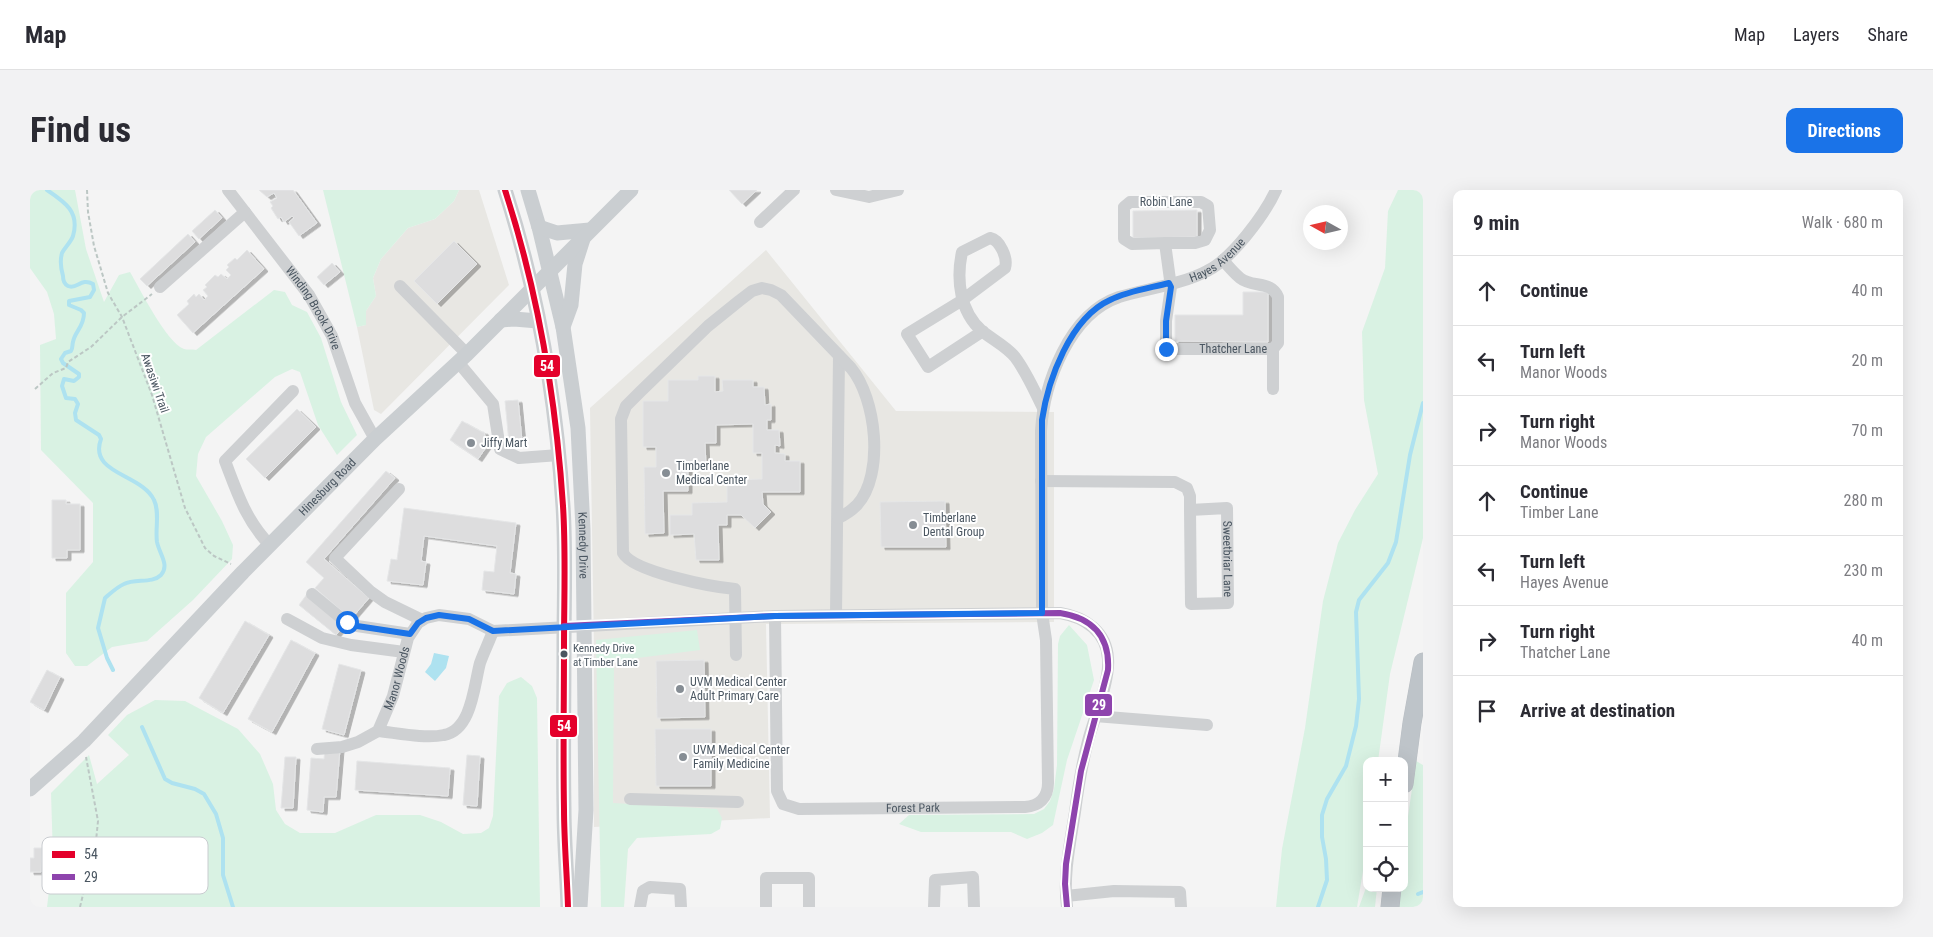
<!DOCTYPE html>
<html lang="en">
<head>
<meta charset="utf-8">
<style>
  body { margin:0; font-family:"Roboto Condensed",sans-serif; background:#f2f2f3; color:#2b2b33 }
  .controls { position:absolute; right:15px; bottom:15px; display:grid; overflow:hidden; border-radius:10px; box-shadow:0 5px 20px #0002 }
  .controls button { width:45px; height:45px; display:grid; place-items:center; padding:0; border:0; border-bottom:1px solid #e1e1e2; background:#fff; color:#2b2b33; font:25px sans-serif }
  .compass { position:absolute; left:1273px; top:15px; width:45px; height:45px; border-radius:50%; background:#fff; box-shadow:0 5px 20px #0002; rotate:278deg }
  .stop { position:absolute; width:15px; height:15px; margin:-11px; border:4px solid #1a73e8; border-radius:50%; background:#fff }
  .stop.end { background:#1a73e8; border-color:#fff; box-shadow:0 1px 5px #0008 }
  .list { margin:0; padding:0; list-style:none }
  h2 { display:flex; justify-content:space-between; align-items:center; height:65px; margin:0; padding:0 20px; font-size:21px }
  h2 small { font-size:16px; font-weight:400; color:#7c7c81 }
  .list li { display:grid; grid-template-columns:32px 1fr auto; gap:15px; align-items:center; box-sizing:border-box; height:70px; padding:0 20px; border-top:1px solid #e1e1e2 }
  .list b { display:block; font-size:19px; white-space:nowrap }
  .list p { margin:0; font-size:16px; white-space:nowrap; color:#7c7c81 }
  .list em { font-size:16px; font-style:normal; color:#7c7c81 }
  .icon { flex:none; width:28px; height:28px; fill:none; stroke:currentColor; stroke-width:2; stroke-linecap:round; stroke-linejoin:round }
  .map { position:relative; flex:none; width:1393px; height:717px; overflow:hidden; border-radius:10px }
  header { display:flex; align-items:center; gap:30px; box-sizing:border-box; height:70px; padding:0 25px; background:#fff; border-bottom:1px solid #e1e1e2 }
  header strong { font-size:24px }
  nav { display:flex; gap:28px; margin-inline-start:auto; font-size:18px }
  .intro { display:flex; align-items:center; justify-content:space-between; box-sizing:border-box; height:120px; padding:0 30px }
  h1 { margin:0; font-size:35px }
  .button { padding:12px 22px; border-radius:10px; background:#1a73e8; color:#fff; font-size:18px; font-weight:700 }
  main { display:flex; gap:30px; padding:0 30px }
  aside { flex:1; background:#fff; border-radius:10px; box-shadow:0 5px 20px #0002 }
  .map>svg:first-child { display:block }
  .commercial { fill:#e8e7e3 }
  .green { fill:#d9f2e3 }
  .water { fill:#aee2f0 }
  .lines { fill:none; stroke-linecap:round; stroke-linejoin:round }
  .stream { stroke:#aee2f0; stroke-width:4 }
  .building { fill:#ddddde; stroke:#e5e6e7; filter:url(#shadow) }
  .highway-casing { stroke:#b9bec3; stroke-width:19 }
  .path { stroke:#bcc7c4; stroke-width:2; stroke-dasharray:4 2.5; stroke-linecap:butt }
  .minor { stroke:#ced0d2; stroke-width:12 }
  .major { stroke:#caced1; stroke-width:15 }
  .highway { stroke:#bec4c9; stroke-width:18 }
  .bus-1-casing { stroke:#fff; stroke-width:10 }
  .bus-2-casing { stroke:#fff; stroke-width:10 }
  .bus-1 { stroke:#e4002b; stroke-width:6 }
  .bus-2 { stroke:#8e44ad; stroke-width:6 }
  .route { stroke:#1a73e8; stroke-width:6 }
  .poi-dot { fill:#868d94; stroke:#fff; stroke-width:2 }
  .bus-dot { fill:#4a5661; stroke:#fff; stroke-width:2 }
  .labels { text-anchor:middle; stroke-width:4; stroke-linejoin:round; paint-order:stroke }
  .bus-label { font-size:11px; fill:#4a5661; stroke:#fff; text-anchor:start }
  .street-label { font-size:12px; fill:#4a5661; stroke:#fff }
  .poi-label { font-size:12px; fill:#4a5661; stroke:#fff; text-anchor:start }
  .key { fill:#fff; stroke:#c9ccd0; stroke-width:1 }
  .key-label { font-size:14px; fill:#4a5661 }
  .line-badge { stroke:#fff; stroke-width:2 }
  .badge-label { font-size:14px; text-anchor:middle; font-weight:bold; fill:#fff }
</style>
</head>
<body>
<header>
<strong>Map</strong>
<nav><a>Map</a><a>Layers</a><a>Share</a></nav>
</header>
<div class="intro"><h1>Find us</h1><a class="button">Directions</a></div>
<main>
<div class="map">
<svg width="1393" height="717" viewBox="0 0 1393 717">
  <defs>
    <filter id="shadow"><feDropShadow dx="4" dy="2.5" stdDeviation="0" flood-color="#0004"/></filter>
  </defs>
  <rect width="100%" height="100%" fill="#f4f4f4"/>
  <path class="commercial" d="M429 0H449L479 95 351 224 344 220 327 137 336 135V121L346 106 343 88 351 69 378 38 405 29 424 11Z
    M736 60 866 221 1024 222V432L736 434 740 628 564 637V458L560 218Z"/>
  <path class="green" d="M0 0H45L56 59 74 112 89 85 100 82C110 99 136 152 154 159 157 160 162 159 166 160L244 100 255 102 262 115 277 122 291 148 311 212 327 245 307 265 288 235 270 182 262 179 245 187 176 247 168 264 166 286 192 331 203 355 202 369 163 410 117 451 82 457 57 476H45L36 463V403L63 372V313L11 260 10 155 26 149 24 124 17 102 0 78Z
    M293 0H429L424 11 405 29 378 38 351 69 343 88 346 106 336 121V135L327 137Z
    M1368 0H1393V348L1360 484 1348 571H1337V657L1327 717H1246L1252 659 1275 538 1293 411 1308 353 1325 320 1348 284 1334 210 1332 142 1355 78 1358 21Z
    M1039 435 1057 455 1064 490 1037 570 1023 635 1012 643 997 649 981 642H891L869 634 879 625 1004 624 1014 619 1020 611 1024 599 1027 575 1028 454 1030 446Z
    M667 440 670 460 584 471 583 613 687 619 692 628 690 639 681 644 607 648 598 659 594 717H571L566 450Z
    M491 487 502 496 507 508 510 717H17L23 668 21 603 59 565 67 594 99 565 78 545 97 525 125 510 155 511 208 539 230 564 243 594 246 620 255 634 270 643H305L346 625H390L411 632 433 644 451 643 459 638 463 626 469 506 477 493Z
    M1386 571 1393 575V717H1369L1370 698H1374V654Z
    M1337 695V698H1347L1345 717H1329Z"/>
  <path class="water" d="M404 463 419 466 416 478 405 491 395 482 401 474Z"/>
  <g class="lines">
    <path class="stream" d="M17 0C35 12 50 22 43 46 41 52 35 57 32 63 30 70 31 79 33 86 33 90 34 94 38 96 47 100 51 87 63 94L64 100 60 107 39 111V115L51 120 54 123C54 137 45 141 43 152 42 155 43 158 41 161L35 163 31 169 33 173 49 184V187L44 191 34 189 32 196 36 208 45 209 48 214 45 223 46 230 69 245 71 249C58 284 112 284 124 310 130 322 125 339 127 352 129 363 140 375 131 385 122 394 105 388 94 394 87 397 81 403 75 408L68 438 77 468 83 480
      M112 537 135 589 142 593 165 599 174 604 186 624 193 648V685L203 717
      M1388 704 1393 702
      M1288 717 1297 690 1296 669 1292 647V625L1297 609 1316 576 1326 536 1329 509 1326 422 1329 410 1358 373 1366 352 1380 265 1393 213"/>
  </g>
  <path class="building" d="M229 0H263L287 33 269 46 259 32 264 28 262 26 254 32 251 27 248 29 241 18 243 16 240 12 247 8 244 3 237 7Z
    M699 0H727L712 14Z
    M185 20 192 28 169 49 162 41Z
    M1167 20V47L1103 48V21Z
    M158 44 165 52 117 96 110 89Z
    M424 51 447 74 407 114 384 91Z
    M217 60 234 79 163 143 147 125 159 114 157 111 164 104 166 107 169 104 174 110 178 106 173 100 177 97 175 95 185 85 188 87 191 84 197 89 201 85 196 80 199 77 197 75 205 68 207 70Z
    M302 73 310 82 294 95 287 87Z
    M1213 102H1238V152L1145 151V125H1213Z
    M668 186H685V202L693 201 692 190H723V197H734L735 215 741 214V230H737V240H749L750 256 745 255V263L755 264V271H770V302H732L733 314 741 322 725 338 711 325H697V335H688L689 370H666L664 344 640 345V325H662V313L697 312V290L732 289V263H723V234L686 235V253H675L676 276 658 277V301H633L634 343 615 344 614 277H626V257H613V211H638V190H668Z
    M488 210 492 251 479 253 475 211Z
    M267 219 286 237 235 288 216 269Z
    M432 231 452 242H454L457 256 448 269 420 250Z
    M356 281 365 288 294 369 339 408 321 429 285 398 294 388 276 372Z
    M22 310H36V314H50V360H37V368H22Z
    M915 311 916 357H851L850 312Z
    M374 318 486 333 480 383 486 384 484 404 452 400 454 381 464 382 467 356 394 346 391 371 396 372 393 395 357 391 361 369 367 370Z
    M277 404 315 434 306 445 269 415Z
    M215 431 239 445 193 523 169 508Z
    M261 450 285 463 242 542 218 529Z
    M674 470 675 527 627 528 626 471Z
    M309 474 331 480 314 545 292 539Z
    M17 480 30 487 14 520 0 512Z
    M625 539H681V596H626Z
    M295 558 310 559 306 607H294L293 622 277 620 281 568 294 569Z
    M437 565 450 566 447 616 433 615Z
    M255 567H266L263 618H251Z
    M327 571 420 578 418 606 325 600Z
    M4 658H12L11 682H0V668H4Z"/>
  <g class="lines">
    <g class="highway-casing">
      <path id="highway" d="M1374 594 1382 533 1393 472
        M1360 717 1362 698"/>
    </g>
    <path class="path" d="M57 0 58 22 64 56 78 103 92 127 122 205 155 318 175 358 184 366 201 374
      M5 199 23 183 36 178 38 172 61 157 92 127 122 104
      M50 717 66 651 68 631 56 567"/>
    <g class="minor">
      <path id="s1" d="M198 0 279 105 302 146 325 213 345 249"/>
      <path d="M806 0 839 7 868 0"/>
      <path d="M730 32 764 0"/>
      <path id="s2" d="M1135 53H1165L1175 50 1180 40 1178 16 1171 12H1100L1094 17V49L1102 54 1135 53 1141 97 1136 131V159H1243L1248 153V107C1241 90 1222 98 1210 88 1204 83 1198 76 1193 70"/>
      <path d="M370 96 437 164"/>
      <path d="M130 97 215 22"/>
      <path d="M953 141 898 177 877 144 931 111 975 78C978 68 970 50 960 48L932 62C926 90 930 122 952 141 963 150 976 156 985 167 997 183 1005 202 1013 218"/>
      <path d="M428 172 463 214 470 259 489 268 529 265"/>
      <path d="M1243 199V159"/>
      <path id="s3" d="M1011 291 1145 292 1157 298 1160 306V320L1197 318 1198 413 1161 414 1160 320"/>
      <path d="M369 299 305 368 341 402 355 412 392 430"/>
      <path d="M240 355C216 331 207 302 195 271L263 201"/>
      <path d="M282 404 317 433 327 436 380 444"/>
      <path d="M806 425 809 166"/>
      <path id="s4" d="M745 426 747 601 753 614 769 619 995 617C1009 616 1018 608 1018 593L1016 450 1012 423 1011 241C1014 193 1039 124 1089 107 1116 99 1153 94 1177 81 1202 69 1235 24 1246 0"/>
      <path d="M257 429 292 448 321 455 374 462"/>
      <path d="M706 465 705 399C683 397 603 382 593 363L591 229 596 216 610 202 678 136 709 111 722 101 732 98 741 100 751 105 821 178C846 208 855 284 827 315 821 321 815 325 808 328"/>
      <path d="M1065 526 1177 535"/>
      <path d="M348 541C367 543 395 549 414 545 442 540 444 495 450 473 454 462 459 452 463 441"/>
      <path id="s5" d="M287 559 312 557 328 552 348 541 363 506 378 448 388 433 396 428 409 425 439 429 463 441 745 426 1030 423C1055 427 1077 442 1078 469 1080 491 1064 528 1058 551 1052 574 1048 598 1045 622 1040 654 1033 685 1037 717"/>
      <path d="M600 609 708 612"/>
      <path d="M1036 706 1084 701 1150 702 1151 717"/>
      <path d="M610 717 613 701 620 697 650 699 651 717"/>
      <path d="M736 717V688H779V717"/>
      <path d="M904 717 905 690 943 687 944 717"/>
    </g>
    <g class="major">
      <path d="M475 0C508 102 526 209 533 316 536 362 534 409 534 456 534 510 533 564 534 619 534 651 537 684 538 717"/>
      <path id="s6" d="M498 0 509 37 533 137 548 238 553 339 556 620 550 717"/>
      <path d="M509 37 527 43 560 40"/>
      <path d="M471 130 484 129 508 131"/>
      <path d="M533 137 541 115 545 74 553 49"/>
      <path id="s7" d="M0 599 54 551 213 382 345 249 437 164 601 0"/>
    </g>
    <use href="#highway" class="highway"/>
    <g class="bus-1-casing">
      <path id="bus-1" d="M475 0C508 102 526 209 533 316 536 362 534 409 534 456 534 510 533 564 534 619 534 651 537 684 538 717"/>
    </g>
    <g class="bus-2-casing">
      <path id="bus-2" d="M534 436 745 426 1030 423C1063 428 1080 447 1078 480L1051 581 1036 674 1035 694 1037 717"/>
    </g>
    <use href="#bus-1" class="bus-1"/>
    <use href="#bus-2" class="bus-2"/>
  </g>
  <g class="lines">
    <path class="route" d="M317 432 327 436 380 444 388 433 396 428 409 425 439 429 463 441 745 426 1012 423V230C1018 190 1040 128 1080 110 1098 101 1120 98 1139 93L1141 97 1136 131V159"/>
  </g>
  <g class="poi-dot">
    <circle cx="441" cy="253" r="5"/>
    <circle cx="636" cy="283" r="5"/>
    <circle cx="883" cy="335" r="5"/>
    <circle cx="650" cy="499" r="5"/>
    <circle cx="653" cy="567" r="5"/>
  </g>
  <circle class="bus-dot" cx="534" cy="464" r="4.5"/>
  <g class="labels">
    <g class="bus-label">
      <text x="543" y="462">Kennedy Drive<tspan x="543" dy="14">at Timber Lane</tspan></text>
    </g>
    <g class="street-label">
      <text x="1136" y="16">Robin Lane</text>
      <text dy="4" stroke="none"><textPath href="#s4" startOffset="1091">Hayes Avenue</textPath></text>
      <text dy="4" stroke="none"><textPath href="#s1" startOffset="146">Winding Brook Drive</textPath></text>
      <text dy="4" stroke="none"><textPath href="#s2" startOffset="411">Thatcher Lane</textPath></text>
      <text transform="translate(125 193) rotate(71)" y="4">Awasiwi Trail</text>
      <text dy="4" stroke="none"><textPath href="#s7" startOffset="424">Hinesburg Road</textPath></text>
      <text dy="4" stroke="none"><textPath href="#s6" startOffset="361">Kennedy Drive</textPath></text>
      <text dy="4" stroke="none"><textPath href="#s3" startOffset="258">Sweetbriar Lane</textPath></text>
      <text dy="4" stroke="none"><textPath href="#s5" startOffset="121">Manor Woods</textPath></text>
      <text dy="4" stroke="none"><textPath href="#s4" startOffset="320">Forest Park</textPath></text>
    </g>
    <g class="poi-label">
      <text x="451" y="257">Jiffy Mart</text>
      <text x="646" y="280">Timberlane<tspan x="646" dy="14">Medical Center</tspan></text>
      <text x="893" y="332">Timberlane<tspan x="893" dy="14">Dental Group</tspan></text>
      <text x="660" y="496">UVM Medical Center<tspan x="660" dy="14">Adult Primary Care</tspan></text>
      <text x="663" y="564">UVM Medical Center<tspan x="663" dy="14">Family Medicine</tspan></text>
    </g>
  </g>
  <rect x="12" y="647" width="166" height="57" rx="8" class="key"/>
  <rect x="22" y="661" width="23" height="7" fill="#e4002b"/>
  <rect x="22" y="684" width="23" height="6" fill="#8e44ad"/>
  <g class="key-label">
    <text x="54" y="669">54</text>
    <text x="54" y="692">29</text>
  </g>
  <g class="line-badge">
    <rect x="503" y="164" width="28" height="24" rx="5" fill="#e4002b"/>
    <rect x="1054" y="503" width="29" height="24" rx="5" fill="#8e44ad"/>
    <rect x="519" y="524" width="29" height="24" rx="5" fill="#e4002b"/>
  </g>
  <g class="badge-label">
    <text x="517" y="181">54</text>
    <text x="1069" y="520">29</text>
    <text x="534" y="541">54</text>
  </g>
</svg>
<div class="controls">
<button>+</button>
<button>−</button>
<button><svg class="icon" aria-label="locate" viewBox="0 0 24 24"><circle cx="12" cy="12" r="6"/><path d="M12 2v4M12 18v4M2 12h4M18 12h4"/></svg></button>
</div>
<svg class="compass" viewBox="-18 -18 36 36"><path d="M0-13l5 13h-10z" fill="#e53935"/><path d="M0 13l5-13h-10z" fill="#7c7c81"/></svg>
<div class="stop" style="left:317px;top:432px"></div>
<div class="stop end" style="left:1136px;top:159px"></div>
</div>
<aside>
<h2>9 min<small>Walk · 680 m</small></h2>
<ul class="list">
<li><svg class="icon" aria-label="ahead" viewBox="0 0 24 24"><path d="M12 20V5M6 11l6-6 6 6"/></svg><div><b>Continue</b></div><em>40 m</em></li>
<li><svg class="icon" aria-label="left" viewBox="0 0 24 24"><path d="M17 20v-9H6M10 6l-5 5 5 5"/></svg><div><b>Turn left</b><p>Manor Woods</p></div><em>20 m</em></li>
<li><svg class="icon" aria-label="right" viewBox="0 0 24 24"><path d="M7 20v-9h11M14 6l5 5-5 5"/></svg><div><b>Turn right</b><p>Manor Woods</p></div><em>70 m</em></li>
<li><svg class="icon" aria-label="ahead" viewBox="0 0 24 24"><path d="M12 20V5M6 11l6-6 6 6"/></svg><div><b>Continue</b><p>Timber Lane</p></div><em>280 m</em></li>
<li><svg class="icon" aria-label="left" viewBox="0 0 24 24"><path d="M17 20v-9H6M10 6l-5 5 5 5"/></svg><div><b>Turn left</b><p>Hayes Avenue</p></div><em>230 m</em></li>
<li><svg class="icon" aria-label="right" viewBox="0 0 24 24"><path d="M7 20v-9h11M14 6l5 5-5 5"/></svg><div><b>Turn right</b><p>Thatcher Lane</p></div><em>40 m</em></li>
<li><svg class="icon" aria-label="arrive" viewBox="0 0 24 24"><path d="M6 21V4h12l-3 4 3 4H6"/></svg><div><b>Arrive at destination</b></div></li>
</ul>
</aside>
</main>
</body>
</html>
